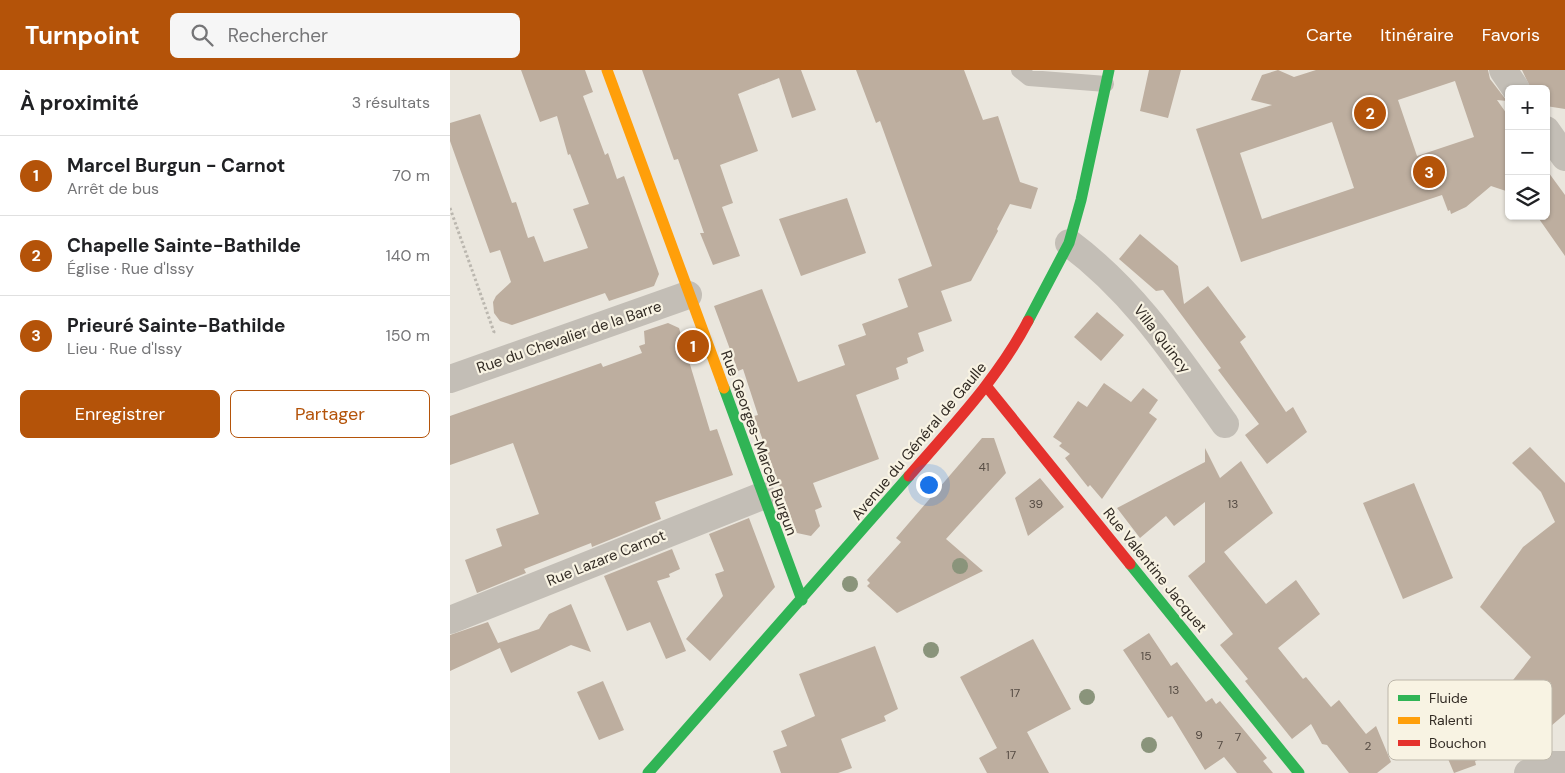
<!DOCTYPE html>
<html lang="fr">
<head>
<meta charset="utf-8">
<style>
  body { margin:0; font-family:"DM Sans",sans-serif; background:#f6f6f6; color:#202124 }
  .controls { position:absolute; right:15px; top:15px; display:grid; overflow:hidden; border-radius:8px; box-shadow:0 1px 4px #0004 }
  .controls button { width:45px; height:45px; display:grid; place-items:center; padding:0; border:0; border-bottom:1px solid #e0e0e0; background:#fff; color:#202124; font:25px sans-serif }
  .you { position:absolute; left:478px; top:414px; width:18px; height:18px; margin:-12px; border:4px solid #fff; border-radius:50%; background:#1a73e8; box-shadow:0 0 0 8px #1a73e833 }
  .badge { display:grid; place-items:center; width:32px; height:32px; border-radius:50%; background:#b45309; color:#fff; font-size:16px; font-weight:700 }
  .pin { position:absolute; translate:-50% -50%; border:2px solid #fff; box-shadow:0 1px 5px #0006 }
  .list { margin:0; padding:0; list-style:none }
  h2 { display:flex; justify-content:space-between; align-items:center; height:65px; margin:0; padding:0 20px; font-size:21px }
  h2 small { font-size:16px; font-weight:400; color:#757577 }
  .list li { display:grid; grid-template-columns:32px 1fr auto; gap:15px; align-items:center; box-sizing:border-box; height:80px; padding:0 20px; border-top:1px solid #e0e0e0 }
  .list b { display:block; font-size:19px; white-space:nowrap }
  .list p { margin:0; font-size:16px; white-space:nowrap; color:#757577 }
  .list em { font-size:16px; font-style:normal; color:#757577 }
  .actions { display:flex; gap:10px; padding:15px 20px }
  .actions a { flex:1; padding:11px 0; border:1px solid #b45309; border-radius:8px; text-align:center; font-size:18px; color:#b45309 }
  .actions .main { background:#b45309; color:#fff }
  .icon { flex:none; width:28px; height:28px; fill:none; stroke:currentColor; stroke-width:2; stroke-linecap:round; stroke-linejoin:round }
  .map { position:relative; flex:none; width:1115px; height:703px; overflow:hidden }
  header { display:flex; align-items:center; gap:30px; box-sizing:border-box; height:70px; padding:0 25px; background:#b45309; color:#fff }
  header strong { font-size:24px }
  nav { display:flex; gap:28px; margin-inline-start:auto; font-size:18px }
  .search { width:350px; height:45px; background:#f6f6f6; display:flex; align-items:center; gap:12px; box-sizing:border-box; padding:0 18px; border-radius:8px; color:#757577; font-size:19px }
  main { display:flex }
  aside { flex:1; background:#fff }
  .map>svg:first-child { display:block }
  .building { fill:#bdae9f; fill-rule:evenodd }
  .lines { fill:none; stroke-linecap:round; stroke-linejoin:round }
  .path { stroke:#bbb7af; stroke-width:3; stroke-dasharray:2.5 2.5; stroke-linecap:butt }
  .lane { stroke:#c3beb6; stroke-width:16 }
  .street { stroke:#c3beb6; stroke-width:28 }
  .fast { stroke:#30b455; stroke-width:11 }
  .slow { stroke:#ff9f0a; stroke-width:11 }
  .jam { stroke:#e5322d; stroke-width:11 }
  .tree { fill:#8a947b }
  .labels { text-anchor:middle; stroke-width:4.5; stroke-linejoin:round; paint-order:stroke }
  .number-label { font-size:12px; fill:#564c44 }
  .street-label { font-size:15px; fill:#332c25; stroke:#f8f3e3 }
  .key { fill:#f8f3e3; stroke:#bdb7aa; stroke-width:1 }
  .key-label { font-size:14px; fill:#332c25 }
</style>
</head>
<body>
<header>
<strong>Turnpoint</strong>
<div class="search"><svg class="icon" aria-label="search" viewBox="0 0 24 24"><circle cx="10" cy="10" r="6"/><path d="M15 15l6 6"/></svg>Rechercher</div>
<nav><a>Carte</a><a>Itinéraire</a><a>Favoris</a></nav>
</header>
<main>
<aside>
<h2>À proximité<small>3 résultats</small></h2>
<ul class="list">
<li><span class="badge">1</span><div><b>Marcel Burgun - Carnot</b><p>Arrêt de bus</p></div><em>70 m</em></li>
<li><span class="badge">2</span><div><b>Chapelle Sainte-Bathilde</b><p>Église · Rue d'Issy</p></div><em>140 m</em></li>
<li><span class="badge">3</span><div><b>Prieuré Sainte-Bathilde</b><p>Lieu · Rue d'Issy</p></div><em>150 m</em></li>
</ul>
<div class="actions"><a class="main">Enregistrer</a><a>Partager</a></div>
</aside>
<div class="map">
<svg width="1115" height="703" viewBox="0 0 1115 703">
  <rect width="100%" height="100%" fill="#eae6dd"/>
  <path class="building" d="M71 0H135L143 22 133 26 155 85 158 83 167 109 174 106 209 204 204 216 159 231 155 223 62 255 50 251 44 243 43 232 46 226 61 212 50 180 40 183 0 71V53L30 44 62 133 66 132 78 168 84 166 94 192 138 178 123 139 139 134 120 84 118 85 107 46 90 52Z
    M192 0H351L366 40 342 48 329 8 288 24 308 81 270 95 283 133 272 137 290 186 263 195 250 163H254L228 89 224 90Z
    M406 0H514L533 50 548 46 570 112 588 118 581 139 560 134 547 159 548 161 521 211 491 221 502 251 468 263 474 281 457 288 458 293 446 298 449 309 406 325 429 389 363 413 372 437 365 440 370 456 361 466 347 463 304 346 308 345 293 299 288 301 264 236 312 219 348 312 395 295 388 275 416 265 412 254 458 237 448 209 482 196 430 51 426 53Z
    M699 0H731L718 48 690 41Z
    M828 0 844 7 866 0H1038L1040 9 1057 31 1047 30 1059 47V122L1041 116 1016 137 1001 144 1000 140 998 141 992 125 791 192 746 59 822 35 801 30 812 5ZM1005 11 1024 67 967 86 948 30ZM882 52 904 118 812 149 790 83Z
    M1072 0H1115V39L1096 36V19H1081Z
    M1096 99 1115 125V186L1087 146H1096Z
    M397 128 416 183 351 206 329 149Z
    M690 164 728 196 734 234 758 216 796 267 790 272 836 342 843 337 857 362 817 394 795 365 809 354 768 300 771 298 713 220 706 221 669 189Z
    M647 242 674 265 651 291 624 267Z
    M218 253 229 258 260 361 267 359 283 405 205 432 211 449 142 477 141 473 74 499 76 503 27 523 15 490 52 476 46 459 89 444 63 373 0 395V346L151 293 153 297 192 283 189 276 195 274 194 261Z
    M654 313 681 332 693 318 708 330 699 343 707 349 652 429 640 415 638 417 615 388 620 384 609 376 612 373 603 367 628 331 637 337Z
    M532 368H544L556 403 496 469 533 501 447 543 417 516 420 513 417 510 451 472 446 468Z
    M1080 377 1115 413V644L1080 674 1077 669 1025 691 1026 695 1004 703 982 651 1056 619 1081 587 1030 537 1073 477 1105 452 1091 422 1062 393Z
    M755 378 770 408 791 391 823 443 774 482 816 534 846 510 870 544 828 578 853 609 856 607 881 637 889 630 916 664 926 656 941 692 927 703H899L877 675 872 674 861 654 842 669 795 611 798 609 770 575 783 564 738 506 755 492V432L724 456 716 446 690 468 667 438 755 392Z
    M590 408 614 437 578 466 565 428Z
    M964 413 1003 508 953 529 913 433Z
    M299 448 325 517 260 591 236 569 273 526 265 504 274 501 259 464Z
    M222 479 230 499 219 504 220 507 207 511 236 581 216 589 200 552 177 561 154 506Z
    M121 534 141 582 121 575 61 603 50 578 0 601V565L38 552 48 573 89 559 99 544Z
    M699 563 721 596 727 592 756 632 762 628 766 634 770 631 817 688 813 691 823 703H787L774 687 755 700 722 646 718 648 673 580Z
    M583 569 621 639 577 662 599 703H537L529 688 547 678 510 607Z
    M425 576 448 639 434 646 436 651 391 669 402 698 388 703H331L323 681 337 676 331 661 365 646 349 604Z
    M153 611 174 660 149 670 127 622Z"/>
  <g class="lines">
    <path class="path" d="M0 138 44 262 43 264"/>
    <path class="lane" d="M569 0 579 8 656 14"/>
    <path class="street" d="M1053 0 1066 19
      M1096 60 1115 87
      M619 173C686 223 727 287 775 354
      M0 309 238 225
      M0 550 312 426
      M1078 703 1101 695H1115"/>
    <path class="fast" d="M578 251 619 173 631 130 659 0
      M274 318 352 530
      M680 494 849 703
      M198 703 459 406"/>
    <path class="slow" d="M157 0 274 318"/>
    <path class="jam" d="M537 317 680 494
      M459 406C502 356 547 310 578 251"/>
  </g>
  <g class="tree">
    <circle cx="510" cy="496" r="8"/>
    <circle cx="400" cy="514" r="8"/>
    <circle cx="481" cy="580" r="8"/>
    <circle cx="637" cy="627" r="8"/>
    <circle cx="699" cy="675" r="8"/>
  </g>
  <g class="labels">
    <g class="number-label">
      <text x="534" y="401">41</text>
      <text x="586" y="438">39</text>
      <text x="783" y="438">13</text>
      <text x="696" y="590">15</text>
      <text x="724" y="624">13</text>
      <text x="565" y="627">17</text>
      <text x="749" y="669">9</text>
      <text x="788" y="671">7</text>
      <text x="770" y="679">7</text>
      <text x="918" y="680">2</text>
      <text x="561" y="689">17</text>
    </g>
    <g class="street-label">
      <text transform="translate(119 267) rotate(-19)" y="5">Rue du Chevalier de la Barre</text>
      <text transform="translate(712 269) rotate(52)" y="5">Villa Quincy</text>
      <text transform="translate(469 371) rotate(-50)" y="5">Avenue du Général de Gaulle</text>
      <text transform="translate(309 373) rotate(70)" y="5">Rue Georges-Marcel Burgun</text>
      <text transform="translate(156 488) rotate(-22)" y="5">Rue Lazare Carnot</text>
      <text transform="translate(705 500) rotate(51)" y="5">Rue Valentine Jacquet</text>
    </g>
  </g>
  <rect x="938" y="610" width="164" height="80" rx="8" class="key"/>
  <rect x="948" y="625" width="22" height="6" fill="#30b455"/>
  <rect x="948" y="647" width="22" height="7" fill="#ff9f0a"/>
  <rect x="948" y="670" width="22" height="6" fill="#e5322d"/>
  <g class="key-label">
    <text x="979" y="633">Fluide</text>
    <text x="979" y="655">Ralenti</text>
    <text x="979" y="678">Bouchon</text>
  </g>
</svg>
<div class="controls">
<button>+</button>
<button>−</button>
<button><svg class="icon" aria-label="layers" viewBox="0 0 24 24"><path d="M12 4l9 5-9 5-9-5zM3 14l9 5 9-5"/></svg></button>
</div>
<div class="you"></div>
<div class="pin badge" style="left:243px;top:276px">1</div>
<div class="pin badge" style="left:920px;top:43px">2</div>
<div class="pin badge" style="left:979px;top:102px">3</div>
</div>
</main>
</body>
</html>
